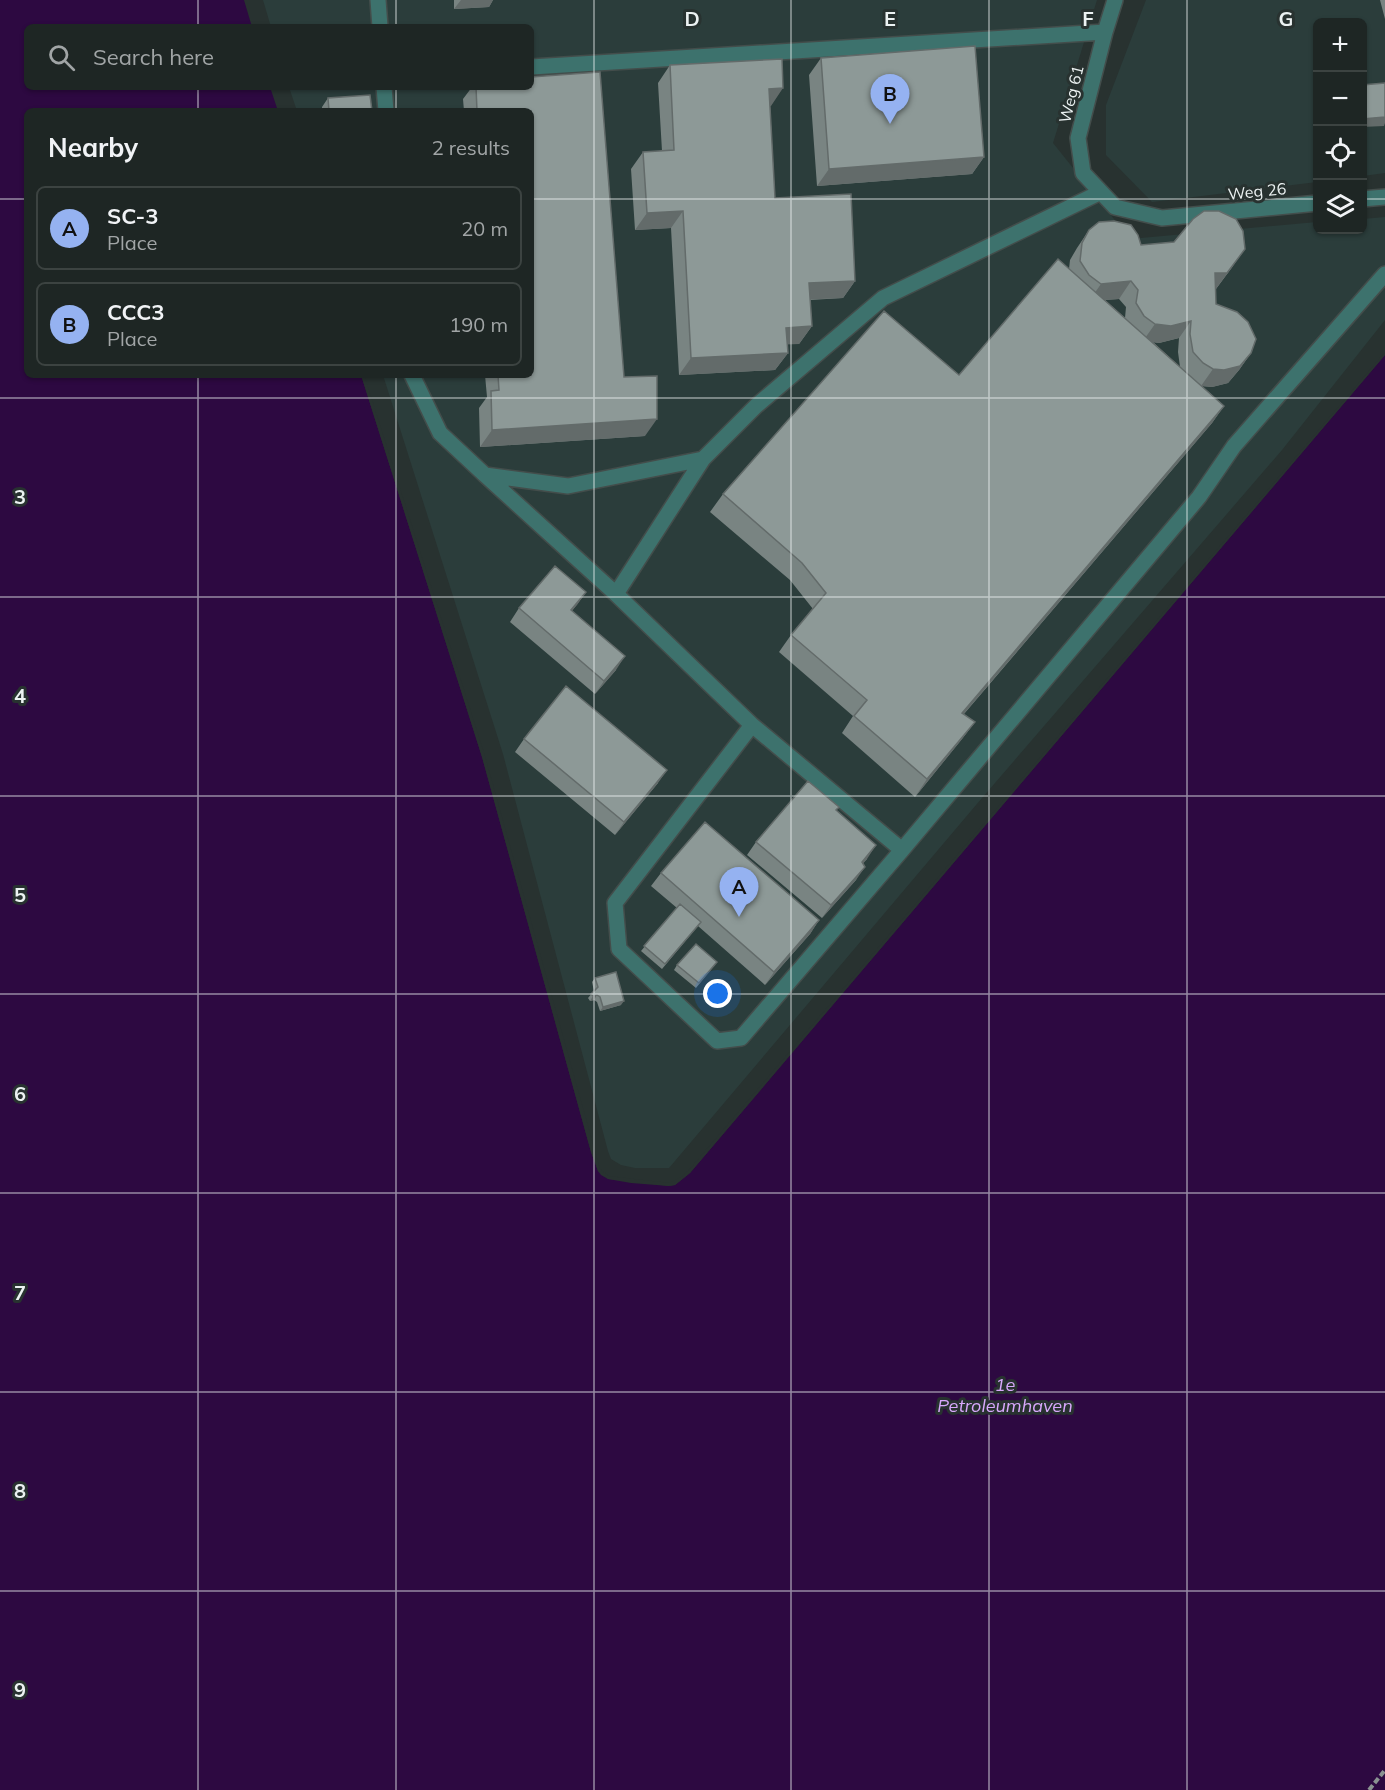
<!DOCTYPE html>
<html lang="en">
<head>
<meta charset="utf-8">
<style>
  body { margin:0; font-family:Mulish,sans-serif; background:#262e2c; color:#f1f3f6 }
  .controls { position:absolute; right:18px; top:18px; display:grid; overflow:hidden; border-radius:9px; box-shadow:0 2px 4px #0004 }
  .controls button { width:54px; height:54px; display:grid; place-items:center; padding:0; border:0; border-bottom:2px solid #3c4341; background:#1e2624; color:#f1f3f6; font:30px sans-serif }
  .you { position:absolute; left:718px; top:994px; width:21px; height:21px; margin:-15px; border:4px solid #fff; border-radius:50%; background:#1a73e8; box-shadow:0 0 0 9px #1a73e833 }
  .badge { display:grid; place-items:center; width:39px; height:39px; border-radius:50%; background:#95b2f1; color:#111; font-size:20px; font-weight:700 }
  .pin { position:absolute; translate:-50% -50px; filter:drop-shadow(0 2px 3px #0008) }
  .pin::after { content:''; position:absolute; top:32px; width:21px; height:18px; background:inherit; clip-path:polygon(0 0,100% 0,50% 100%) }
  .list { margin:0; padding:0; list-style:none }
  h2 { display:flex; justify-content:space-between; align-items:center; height:78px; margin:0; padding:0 24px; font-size:26px }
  h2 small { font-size:20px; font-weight:400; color:#a1a5a6 }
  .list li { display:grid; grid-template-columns:39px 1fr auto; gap:18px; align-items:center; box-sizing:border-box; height:84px; margin:0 12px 12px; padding:0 12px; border:2px solid #3c4341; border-radius:9px }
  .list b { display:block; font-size:22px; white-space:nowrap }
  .list p { margin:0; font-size:20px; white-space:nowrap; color:#a1a5a6 }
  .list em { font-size:20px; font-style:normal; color:#a1a5a6 }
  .icon { flex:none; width:33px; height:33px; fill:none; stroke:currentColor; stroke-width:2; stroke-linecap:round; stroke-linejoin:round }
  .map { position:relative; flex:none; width:1385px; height:1790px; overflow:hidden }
  .search { position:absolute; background:#1e2624; box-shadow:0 2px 4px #0004; left:24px; top:24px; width:510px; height:66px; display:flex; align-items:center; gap:15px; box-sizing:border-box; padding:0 21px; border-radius:9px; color:#a1a5a6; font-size:22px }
  .panel { position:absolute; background:#1e2624; box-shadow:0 2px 4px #0004; left:24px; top:108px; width:510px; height:270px; border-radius:9px }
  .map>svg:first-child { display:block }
  .built { fill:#2b3d3b }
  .water { fill:#2d0941 }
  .pier { fill:#283230 }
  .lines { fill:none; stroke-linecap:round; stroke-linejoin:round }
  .service-casing { stroke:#434d4b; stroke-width:18 }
  .path { stroke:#8a9291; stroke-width:4; stroke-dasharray:6 3; stroke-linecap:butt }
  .service { stroke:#3d726d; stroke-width:15 }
  .wall { fill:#798482; fill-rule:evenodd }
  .shaded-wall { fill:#636b6a }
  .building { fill:#8d9997; stroke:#636b6a; stroke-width:1.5 }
  .grid { fill:none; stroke:#ecf2f2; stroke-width:1.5; stroke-opacity:0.55 }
  .labels { text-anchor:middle; stroke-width:6; stroke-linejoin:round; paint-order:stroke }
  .street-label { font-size:16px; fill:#ecf2f2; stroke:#283230 }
  .water-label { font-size:18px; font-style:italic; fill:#d8a8fc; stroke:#283230 }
  .grid-label { font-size:20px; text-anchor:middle; font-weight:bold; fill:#ecf2f2; stroke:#283230; stroke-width:6; stroke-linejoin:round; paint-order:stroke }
</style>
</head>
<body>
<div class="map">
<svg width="1385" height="1790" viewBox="0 0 1385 1790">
  <rect width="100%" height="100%" fill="#283230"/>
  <path class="built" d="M263 0H1097L1053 143 1130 239 1317 222 1318 230H1362L1363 219 1385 217V320L1282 450 976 805 669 1168H635L621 1165 611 1159 608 1151 503 754 383 375H531V111H297L289 87H531V27H271Z
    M1146 0H1385V173L1363 176 1362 22H1318L1317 182 1152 202 1106 155V105Z"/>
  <path class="water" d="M0 0H244L252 27H27V87H270L278 111H27V375H361L482 757 591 1152 598 1171 608 1179 669 1186 675 1185 690 1173 1385 355V1790H0Z"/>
  <path class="pier" d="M1385 352V355L1295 461 690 1173 675 1185 669 1186 631 1183 608 1179 601 1175 598 1171 591 1152 482 757 361 375H364L368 387 485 756 600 1169 609 1176 669 1183 681 1177 688 1171Z"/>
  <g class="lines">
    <g class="service-casing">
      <path id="service" d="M378 0 380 27
        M1115 0 1105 32 1078 138 1083 173 1115 207 1162 218 1318 203
        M531 67 1105 32
        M384 87 386 111
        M1362 199 1385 197
        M412 375 440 433 485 475 568 486 703 459
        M485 475 616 594
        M752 725 616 594 703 459 756 406 883 298 1101 192
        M902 850 752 725 615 903 619 949 717 1041 741 1038 902 850 1199 497 1234 446 1385 274"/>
    </g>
    <path class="path" d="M1369 1790 1385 1770"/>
    <use href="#service" class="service"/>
  </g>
  <path class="wall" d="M454 0H493L489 7 454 9Z
    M1380 0H1385V19Z
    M821 58 984 157 972 174 817 186 809 75Z
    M670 65 771 106H770L775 198 855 281 843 298 810 300 812 326 799 344H787L788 353 775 370 679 375 671 228 635 230 631 169 643 152 662 151 658 83Z
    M472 87H531L624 377 645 436 480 447 479 408 487 397 485 375H531V111H464L463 99Z
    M328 98 372 111H322V107Z
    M1089 230 1141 245 1233 266 1216 289V304L1251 353 1239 370 1228 383 1212 387 1202 386 1224 406 1212 423 964 714 975 722 962 739 915 797 842 733 853 716 779 652 791 635 813 609 790 580 710 512 723 494 959 375 1069 269 1070 260 1077 248ZM1119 299 1126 307 1125 318 1105 300ZM1179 338 1178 352 1180 367 1153 342 1159 343Z
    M586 592 572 611 616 670 595 694 510 622 519 608Z
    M524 739 658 783 615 835 515 752Z
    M836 810 867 859 863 863 856 880 822 918 747 855 756 842Z
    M661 873 819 920 810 934 765 985 698 926 662 969 641 951 677 908 651 886Z
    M717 962 696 988 674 970 677 965Z
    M595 978 621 1005 600 1011 597 1002 594 1000 590 1001 588 998 594 991 592 982Z"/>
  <path class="shaded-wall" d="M461 0H493L489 7 454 9Z
    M783 88 771 106H757L769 89Z
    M1385 117V123L1384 126 1362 127V119Z
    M984 157 972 174 817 186 829 169Z
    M683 211 671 228 635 230 647 213Z
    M1245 249 1233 266 1215 290V273Z
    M855 281 843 298 797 300 809 283Z
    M1131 281 1119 299 1089 301 1101 284Z
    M1191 321 1179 338 1159 343 1143 341 1155 324Z
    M812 326 799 344 774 345 786 328Z
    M788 353 775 370 679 375 691 358Z
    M1251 353 1239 370 1228 383 1212 387 1201 386 1213 369Z
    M1224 406 1212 423 950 730 962 713Z
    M657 419 645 436 480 447 492 430Z
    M586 592 577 605 561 623 571 610Z
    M625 656 616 670 595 694 604 681Z
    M975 722 962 739 915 797 927 779Z
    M667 770 658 783 615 835 624 822Z
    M876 845 867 859 853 875 862 862Z
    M865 867 856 880 822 918 831 905Z
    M819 920 810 934 765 985 774 972Z
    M597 995 594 1000 590 1001 593 996Z
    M624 1001 621 1005 600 1011 603 1007Z"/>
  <path class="building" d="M975 46 984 157 829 169 821 58Z
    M782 59 783 88 769 89 775 198 851 194 855 281 809 283 812 326 786 328 788 353 691 358 683 211 647 213 643 152 674 150 670 65Z
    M600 72 624 377 657 376V419L492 430 491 391 499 390 498 375H531V111H477L476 87H531V77Z
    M1385 83V117L1362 119V85Z
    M370 95 372 111H329L328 98Z
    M1204 211H1219L1236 219 1243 231 1245 249 1227 273H1215L1216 304 1237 312 1248 322 1256 339 1251 353 1240 366 1224 370 1213 369 1203 363 1193 352 1190 334 1191 321 1171 326 1155 324 1144 316 1136 303 1138 290 1131 281 1101 284 1089 275 1080 261 1082 243 1089 230 1099 222 1114 221 1131 225 1138 235 1141 245 1174 242 1193 219Z
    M1058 259 1224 406 962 713 975 722 927 779 854 716 867 700 791 635 826 593 802 563 723 494 884 311 959 375Z
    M555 566 586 592 571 610 625 656 604 681 519 608Z
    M566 686 667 770 624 822 524 739Z
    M808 781 839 807 836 810 876 845 862 862 865 867 831 905 756 842Z
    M705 822 819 920 774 972 661 873Z
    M680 904 701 922 665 964 644 946Z
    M696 944 717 962 699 983 677 965Z
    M616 972 624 1001 603 1007 600 997 597 995 593 996 591 994 598 987 595 978Z"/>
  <path class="grid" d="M198 0V27M396 0V27M594 0V1790M791 0V1790M989 0V1790M1187 0V1790M198 87V111M396 87V111M0 199H27M531 199H1318M1362 199H1385M198 375V1790M396 375V1790M0 398H1385M0 597H1385M0 796H1385M0 994H1385M0 1193H1385M0 1392H1385M0 1591H1385"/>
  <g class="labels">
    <g class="street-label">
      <text transform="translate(1071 94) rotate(-76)" y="6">Weg 61</text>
      <text transform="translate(1257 191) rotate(-6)" y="6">Weg 26</text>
    </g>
    <g class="water-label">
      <text x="1005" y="1391">1e<tspan x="1005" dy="21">Petroleumhaven</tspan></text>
    </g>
  </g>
  <g class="grid-label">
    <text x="692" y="26">D</text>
    <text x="890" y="26">E</text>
    <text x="1088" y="26">F</text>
    <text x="1286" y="26">G</text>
    <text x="20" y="504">3</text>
    <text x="20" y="703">4</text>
    <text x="20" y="902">5</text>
    <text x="20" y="1101">6</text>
    <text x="20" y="1300">7</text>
    <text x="20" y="1498">8</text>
    <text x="20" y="1697">9</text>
  </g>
</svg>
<div class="controls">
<button>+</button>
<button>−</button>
<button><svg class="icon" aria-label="locate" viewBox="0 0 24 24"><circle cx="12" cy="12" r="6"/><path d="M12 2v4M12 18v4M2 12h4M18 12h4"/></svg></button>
<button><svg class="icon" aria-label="layers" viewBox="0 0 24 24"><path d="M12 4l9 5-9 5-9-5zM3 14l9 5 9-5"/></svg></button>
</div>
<div class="you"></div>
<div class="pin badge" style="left:739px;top:917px">A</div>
<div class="pin badge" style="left:890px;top:124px">B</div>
<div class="search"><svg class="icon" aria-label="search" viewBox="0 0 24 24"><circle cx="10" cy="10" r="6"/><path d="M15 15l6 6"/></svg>Search here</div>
<section class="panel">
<h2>Nearby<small>2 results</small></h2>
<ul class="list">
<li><span class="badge">A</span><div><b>SC-3</b><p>Place</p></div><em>20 m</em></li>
<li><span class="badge">B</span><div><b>CCC3</b><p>Place</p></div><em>190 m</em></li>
</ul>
</section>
</div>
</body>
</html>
